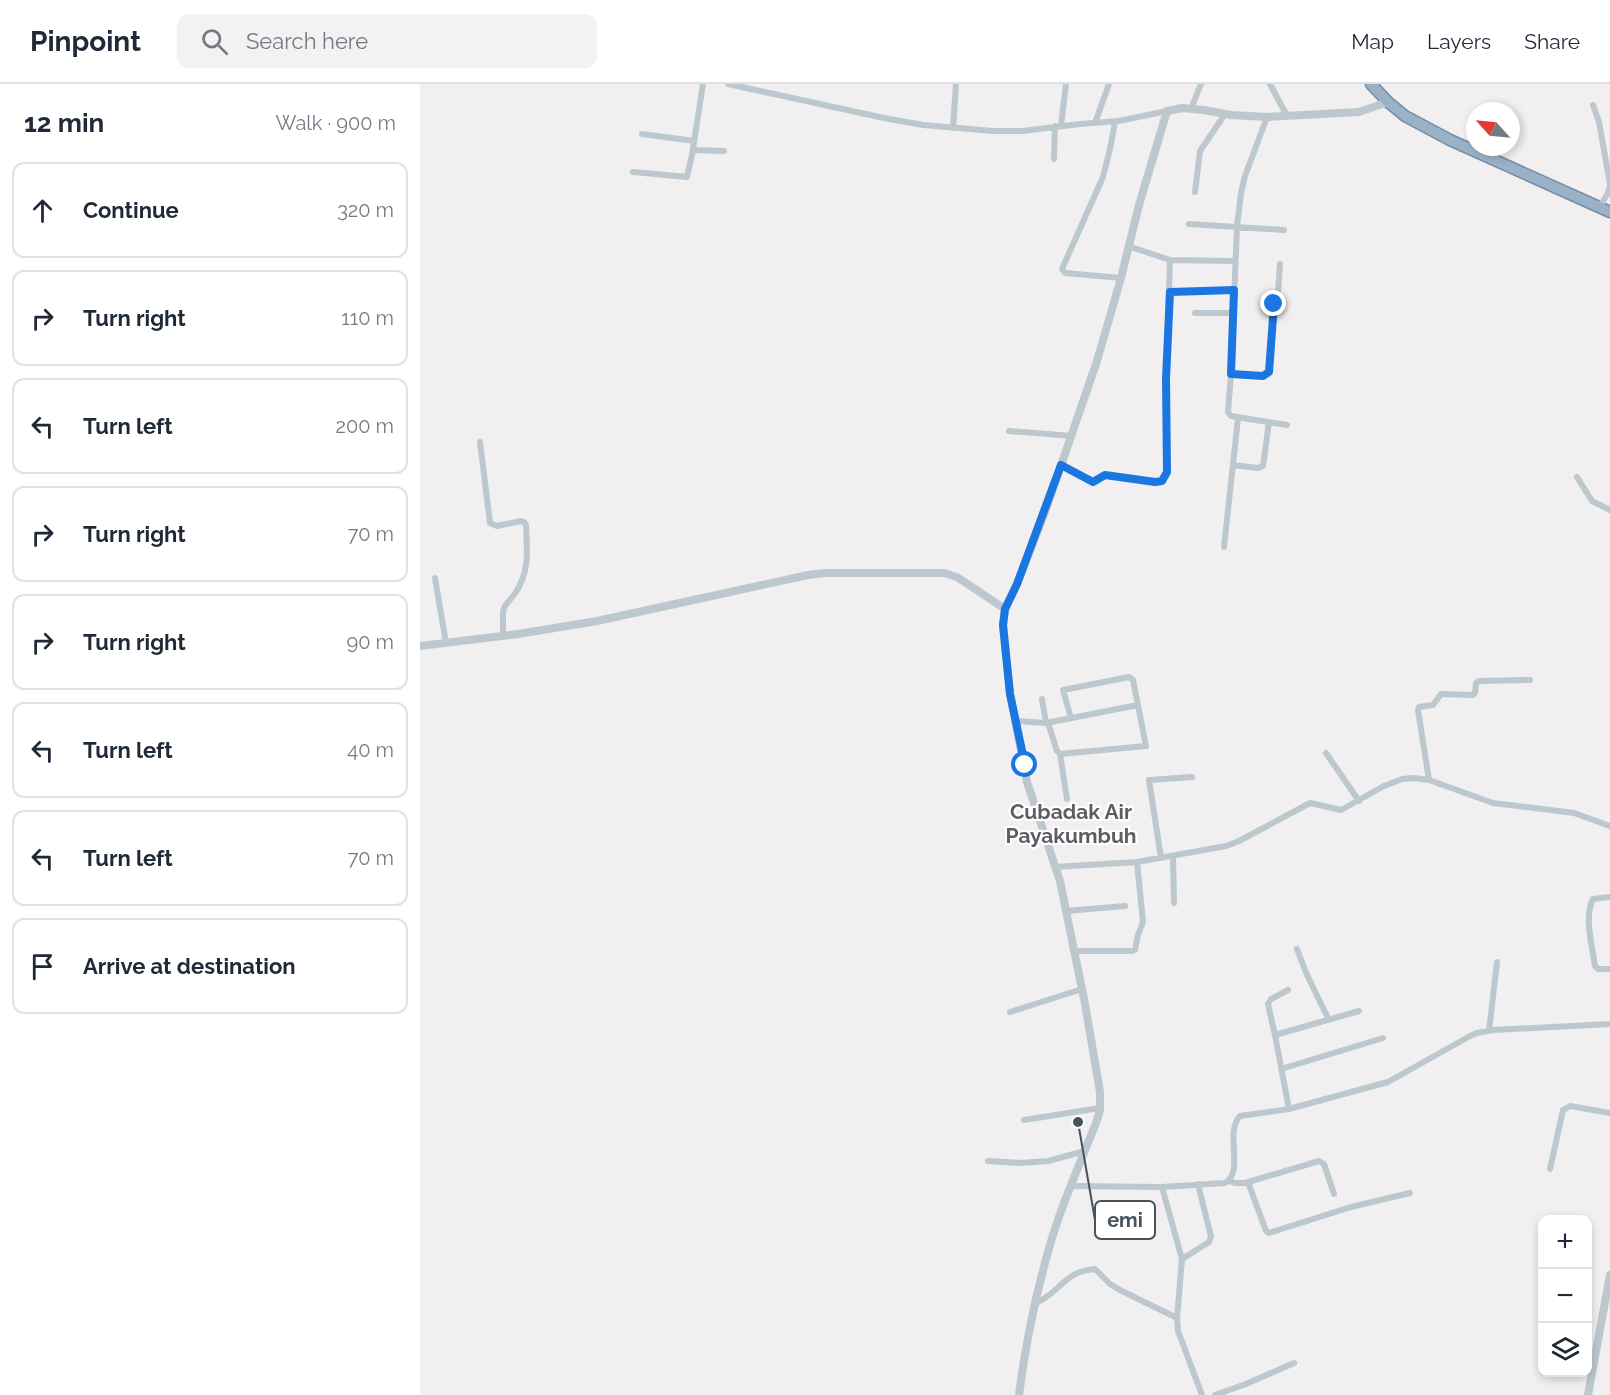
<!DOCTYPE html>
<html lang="en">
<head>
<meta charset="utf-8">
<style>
  body { margin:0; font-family:Raleway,sans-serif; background:#f2f2f3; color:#1f2937 }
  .controls { position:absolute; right:18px; bottom:18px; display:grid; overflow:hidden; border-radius:12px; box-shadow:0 3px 9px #0003 }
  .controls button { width:54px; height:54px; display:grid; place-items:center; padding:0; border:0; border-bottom:2px solid #e0e1e3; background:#fff; color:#1f2937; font:30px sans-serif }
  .compass { position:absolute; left:1046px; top:18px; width:54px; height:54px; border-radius:50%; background:#fff; box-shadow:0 3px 9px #0003; rotate:297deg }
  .stop { position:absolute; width:18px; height:18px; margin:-14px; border:4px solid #1a76e0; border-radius:50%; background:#fff }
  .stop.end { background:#1a76e0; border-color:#fff; box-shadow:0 2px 6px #0008 }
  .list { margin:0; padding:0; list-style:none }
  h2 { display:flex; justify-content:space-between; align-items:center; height:78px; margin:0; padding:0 24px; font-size:26px }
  h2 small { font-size:20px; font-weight:400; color:#747a83 }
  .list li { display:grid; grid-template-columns:39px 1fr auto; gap:18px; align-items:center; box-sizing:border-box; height:96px; margin:0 12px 12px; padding:0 12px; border:2px solid #e0e1e3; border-radius:12px }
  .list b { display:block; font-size:22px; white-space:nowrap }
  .list em { font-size:20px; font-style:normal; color:#747a83 }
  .icon { flex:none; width:33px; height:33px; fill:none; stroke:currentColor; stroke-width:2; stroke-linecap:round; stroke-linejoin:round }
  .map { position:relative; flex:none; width:1190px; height:1311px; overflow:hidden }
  header { display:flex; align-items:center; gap:36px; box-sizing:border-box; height:84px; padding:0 30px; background:#fff; border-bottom:2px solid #e0e1e3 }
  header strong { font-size:28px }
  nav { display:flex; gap:33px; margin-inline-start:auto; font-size:21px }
  .search { width:420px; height:54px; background:#f2f2f3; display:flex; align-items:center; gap:15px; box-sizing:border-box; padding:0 21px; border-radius:12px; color:#747a83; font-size:22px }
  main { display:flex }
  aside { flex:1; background:#fff }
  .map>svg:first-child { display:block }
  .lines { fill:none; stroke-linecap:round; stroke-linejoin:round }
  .trunk-casing { stroke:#728ea9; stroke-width:13 }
  .minor { stroke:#bdc7ce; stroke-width:6 }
  .tertiary { stroke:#bdc7ce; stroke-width:8 }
  .trunk { stroke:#9bb1c5; stroke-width:10 }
  .route { stroke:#1a76e0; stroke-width:8 }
  .labels { text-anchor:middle; stroke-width:4.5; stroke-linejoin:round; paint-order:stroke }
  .quarter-label { font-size:21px; font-weight:bold; fill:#5b5f64; stroke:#fff }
  .leader { fill:none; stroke:#47535c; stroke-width:2 }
  .callout-dot { fill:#47535c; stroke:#fff; stroke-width:2 }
  .callout { fill:#fff; stroke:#47535c; stroke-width:2 }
  .callout-label { font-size:20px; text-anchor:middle; font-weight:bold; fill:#47535c }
</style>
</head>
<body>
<header>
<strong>Pinpoint</strong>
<div class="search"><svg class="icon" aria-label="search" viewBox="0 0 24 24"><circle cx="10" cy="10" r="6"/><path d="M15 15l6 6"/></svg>Search here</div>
<nav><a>Map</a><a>Layers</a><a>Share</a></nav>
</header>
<main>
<aside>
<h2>12 min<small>Walk · 900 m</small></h2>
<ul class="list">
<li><svg class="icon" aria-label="ahead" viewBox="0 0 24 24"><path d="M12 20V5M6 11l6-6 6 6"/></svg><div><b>Continue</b></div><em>320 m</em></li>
<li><svg class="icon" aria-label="right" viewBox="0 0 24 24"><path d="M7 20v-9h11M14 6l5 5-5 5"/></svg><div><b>Turn right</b></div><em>110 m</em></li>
<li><svg class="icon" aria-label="left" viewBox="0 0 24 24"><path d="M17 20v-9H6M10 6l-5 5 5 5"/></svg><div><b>Turn left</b></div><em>200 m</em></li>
<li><svg class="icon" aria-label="right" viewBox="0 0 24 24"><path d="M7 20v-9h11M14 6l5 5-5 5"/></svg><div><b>Turn right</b></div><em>70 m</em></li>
<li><svg class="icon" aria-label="right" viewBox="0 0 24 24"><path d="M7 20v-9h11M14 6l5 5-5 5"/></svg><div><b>Turn right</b></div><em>90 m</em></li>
<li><svg class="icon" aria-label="left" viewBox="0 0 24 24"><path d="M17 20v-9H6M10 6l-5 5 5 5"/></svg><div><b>Turn left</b></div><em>40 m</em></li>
<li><svg class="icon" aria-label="left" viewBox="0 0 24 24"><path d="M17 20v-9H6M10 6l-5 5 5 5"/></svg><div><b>Turn left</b></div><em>70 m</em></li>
<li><svg class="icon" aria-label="arrive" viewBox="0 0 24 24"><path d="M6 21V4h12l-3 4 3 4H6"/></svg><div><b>Arrive at destination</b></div></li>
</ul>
</aside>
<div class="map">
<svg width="1190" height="1311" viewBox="0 0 1190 1311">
  <rect width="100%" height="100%" fill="#f1efef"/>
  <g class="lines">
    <g class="trunk-casing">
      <path id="trunk" d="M951 0 968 18 985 32 1030 56 1190 128"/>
    </g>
    <path class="minor" d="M308 0 464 34 503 41 573 47H602L660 40 699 37 747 27
      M850 0 867 32
      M1173 21 1179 38 1190 100
      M771 25 781 0
      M847 33 825 92 821 109 817 142 811 290 808 328 811 332 867 341
      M695 38 690 65 683 93 642 185 645 189 701 194
      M675 39 689 0
      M641 42 646 0
      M533 44 536 0
      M222 50 274 57
      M273 66 304 67
      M634 75 635 42
      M213 88 267 93 272 71 283 0
      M775 108 780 67 805 30
      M1179 124 1188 109 1190 101
      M769 140 864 146
      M708 162 750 176 815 177
      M750 208 814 206
      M775 229H813
      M811 290 844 292 849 288 854 222 858 209 860 180
      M589 347 652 352
      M60 358 70 439 77 442 101 437 104 438 106 441C107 466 110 486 96 508 92 514 87 518 84 524L83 528V552
      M641 381 673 398 685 391 735 398 742 397 747 388 746 295 750 176
      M813 381 838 384 843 382 849 338
      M1157 393 1172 417 1190 426
      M804 463 818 334
      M15 494 26 559
      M622 615 626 639
      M596 637 626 639 718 621
      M628 639 637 667 640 670 726 662 713 596 709 593 643 606 651 634
      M906 669 939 717
      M640 670 647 715
      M1009 696 998 626 999 623 1013 621 1021 610 1053 611 1055 609 1056 599 1059 597 1110 596
      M753 772 754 819
      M741 774 729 696 772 693
      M635 783 717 778 806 762 819 757 890 719 921 726 964 702 982 695 994 694 1009 696 1073 719 1154 729 1190 742
      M1190 813 1173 815C1164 832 1172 862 1175 882L1178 885H1190
      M646 827 705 822
      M877 865 887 891 909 936
      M653 867H712L715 866 718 851 723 838 717 778
      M868 906 851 915 848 920 855 951 869 1025
      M590 928 662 905
      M1069 947 1077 878
      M855 951 939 927
      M861 985 963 954
      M604 1036 680 1024
      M568 1077 600 1079 628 1077 665 1067
      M1130 1085 1143 1026 1150 1022 1190 1029
      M809 1097 815 1099H825L899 1077 904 1080 914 1110
      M828 1098 846 1147 849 1149 931 1123 990 1109
      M651 1102 742 1103 805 1099C825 1088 804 1048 820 1032L869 1025 968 998 1050 952 1057 949 1073 946 1190 940
      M742 1103 762 1175 757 1234 758 1247 782 1311
      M762 1175 789 1158 791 1153 778 1100
      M616 1219C640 1209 644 1187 675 1185L690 1200 698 1205 757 1234
      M795 1311 826 1300 874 1279"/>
    <path class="tertiary" d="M0 562 98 550 177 537 388 491 405 489H524L537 493 585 525
      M599 1311C605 1263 615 1214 628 1168 640 1124 659 1082 676 1039L680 1026V1008L665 920 640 797 607 698 590 610 583 541 585 525 597 500 625 428 677 277 701 194 719 121 747 27 762 24 784 26 811 31 847 33 939 28 968 18
      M1168 1311 1190 1191"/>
    <use href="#trunk" class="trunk"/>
  </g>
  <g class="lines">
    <path class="route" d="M605 681 590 610 583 541 585 525 597 500 641 381 673 398 685 391 735 398 742 397 747 388 746 295 750 208 814 206 811 290 843 292 849 288 854 220"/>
  </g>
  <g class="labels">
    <g class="quarter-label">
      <text x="651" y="735">Cubadak Air<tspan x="651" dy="24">Payakumbuh</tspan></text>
    </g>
  </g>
  <path class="leader" d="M658 1038L675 1136"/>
  <circle class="callout-dot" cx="658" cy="1038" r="6"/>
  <rect class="callout" x="675" y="1117" width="60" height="38" rx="6"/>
  <g class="callout-label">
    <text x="705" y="1143">emi</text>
  </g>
</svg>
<div class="controls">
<button>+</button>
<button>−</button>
<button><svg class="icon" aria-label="layers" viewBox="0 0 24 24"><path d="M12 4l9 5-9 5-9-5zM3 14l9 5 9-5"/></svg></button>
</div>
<svg class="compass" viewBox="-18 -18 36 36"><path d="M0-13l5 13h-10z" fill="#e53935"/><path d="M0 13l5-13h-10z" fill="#747a83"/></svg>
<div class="stop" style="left:605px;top:681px"></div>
<div class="stop end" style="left:854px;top:220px"></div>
</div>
</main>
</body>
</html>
